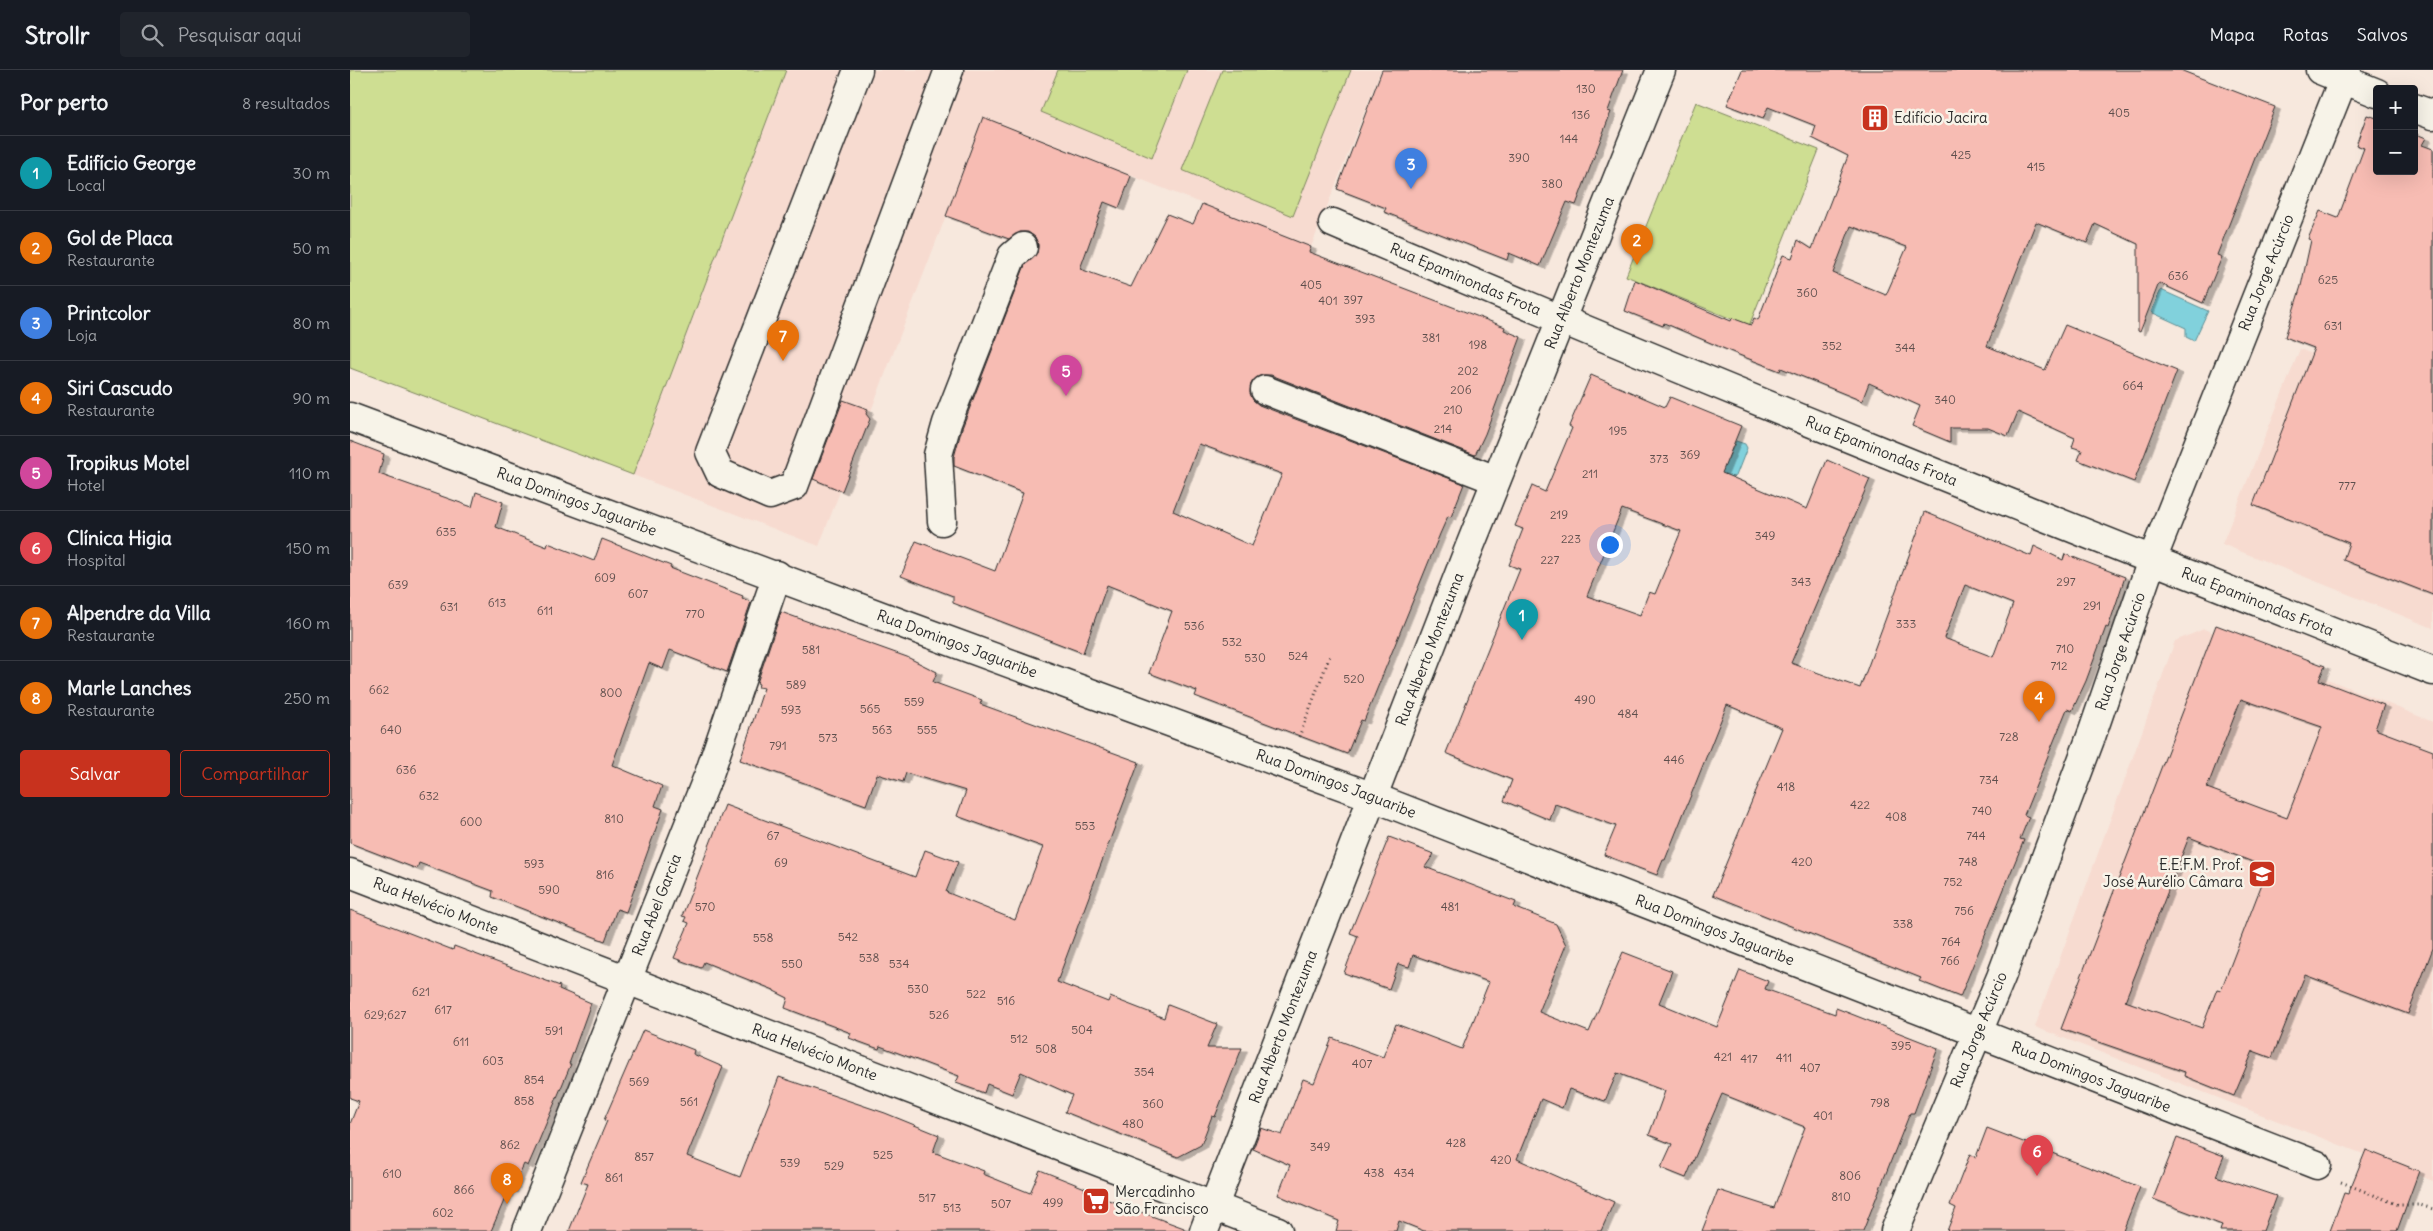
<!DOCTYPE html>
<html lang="pt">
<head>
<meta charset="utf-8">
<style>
  body { margin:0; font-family:Delius,sans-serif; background:#20242c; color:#f1f3f6 }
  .controls { position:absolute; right:15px; top:15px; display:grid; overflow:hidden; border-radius:5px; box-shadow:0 5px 20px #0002 }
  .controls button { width:45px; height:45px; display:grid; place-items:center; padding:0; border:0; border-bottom:1px solid #363941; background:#171b24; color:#f1f3f6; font:25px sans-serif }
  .you { position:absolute; left:1259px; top:474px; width:18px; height:18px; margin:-12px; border:4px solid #fff; border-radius:50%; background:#1a73e8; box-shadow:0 0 0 8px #1a73e833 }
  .badge { display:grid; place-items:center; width:32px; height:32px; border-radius:50%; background:#c8321e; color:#fff; font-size:16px; font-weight:700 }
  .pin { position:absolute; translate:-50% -41px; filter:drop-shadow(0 1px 2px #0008) }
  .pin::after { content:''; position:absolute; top:26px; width:18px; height:15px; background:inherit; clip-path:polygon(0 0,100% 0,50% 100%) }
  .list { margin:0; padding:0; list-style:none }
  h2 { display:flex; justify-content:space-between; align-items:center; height:65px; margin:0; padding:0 20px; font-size:21px }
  h2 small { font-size:16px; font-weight:400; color:#9ea1a6 }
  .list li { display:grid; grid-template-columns:32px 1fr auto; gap:15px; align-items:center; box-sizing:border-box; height:75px; padding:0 20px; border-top:1px solid #363941 }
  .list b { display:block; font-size:19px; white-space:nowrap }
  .list p { margin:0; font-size:16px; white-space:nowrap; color:#9ea1a6 }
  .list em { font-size:16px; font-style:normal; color:#9ea1a6 }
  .actions { display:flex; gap:10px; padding:15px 20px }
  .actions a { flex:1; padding:11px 0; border:1px solid #c8321e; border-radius:5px; text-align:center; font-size:18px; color:#c8321e }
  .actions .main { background:#c8321e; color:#fff }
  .icon { flex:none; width:28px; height:28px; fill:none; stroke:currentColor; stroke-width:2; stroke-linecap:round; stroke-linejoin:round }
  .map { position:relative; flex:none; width:2083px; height:1161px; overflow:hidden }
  header { display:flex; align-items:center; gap:30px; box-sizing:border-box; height:70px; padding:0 25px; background:#171b24; border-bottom:1px solid #363941 }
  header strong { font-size:24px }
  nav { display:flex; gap:28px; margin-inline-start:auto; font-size:18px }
  .search { width:350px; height:45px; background:#20242c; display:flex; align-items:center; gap:12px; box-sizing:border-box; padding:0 18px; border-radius:5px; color:#9ea1a6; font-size:19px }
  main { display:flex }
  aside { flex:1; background:#171b24 }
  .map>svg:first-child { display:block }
  .built { fill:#f7dbd0 }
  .green { fill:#cede92; stroke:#7c845e }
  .water { fill:#81d1dc; stroke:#5f8f95 }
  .building { fill:#f7bcb3; stroke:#2b2b2b; fill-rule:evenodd; filter:url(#shadow) }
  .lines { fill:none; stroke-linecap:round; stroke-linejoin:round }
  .minor-casing { stroke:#2b2b2b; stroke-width:31 }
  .path { stroke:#2b2b2b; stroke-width:3; stroke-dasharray:1 4; stroke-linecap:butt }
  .minor { stroke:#f7f3e8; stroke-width:28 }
  .labels { text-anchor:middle; stroke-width:5; stroke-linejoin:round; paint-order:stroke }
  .number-label { font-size:12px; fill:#5e4f4d }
  .poi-label { font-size:15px; fill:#2b2b2b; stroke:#f7f3e8; text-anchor:start }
  .street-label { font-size:15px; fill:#2b2b2b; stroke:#f7f3e8 }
</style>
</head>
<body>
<header>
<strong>Strollr</strong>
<div class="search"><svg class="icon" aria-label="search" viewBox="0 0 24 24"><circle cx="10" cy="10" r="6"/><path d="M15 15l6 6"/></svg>Pesquisar aqui</div>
<nav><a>Mapa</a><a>Rotas</a><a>Salvos</a></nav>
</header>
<main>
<aside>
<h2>Por perto<small>8 resultados</small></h2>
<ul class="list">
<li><span class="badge" style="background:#0f9aa8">1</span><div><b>Edifício George</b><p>Local</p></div><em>30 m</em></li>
<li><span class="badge" style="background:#e8710a">2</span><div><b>Gol de Placa</b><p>Restaurante</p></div><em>50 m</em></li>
<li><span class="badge" style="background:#3f7fe0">3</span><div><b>Printcolor</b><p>Loja</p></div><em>80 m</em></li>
<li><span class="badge" style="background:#e8710a">4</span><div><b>Siri Cascudo</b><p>Restaurante</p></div><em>90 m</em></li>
<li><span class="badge" style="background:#d1479c">5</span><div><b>Tropikus Motel</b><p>Hotel</p></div><em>110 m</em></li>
<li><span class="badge" style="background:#e0444e">6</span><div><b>Clínica Higia</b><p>Hospital</p></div><em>150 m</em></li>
<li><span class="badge" style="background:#e8710a">7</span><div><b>Alpendre da Villa</b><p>Restaurante</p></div><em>160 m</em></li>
<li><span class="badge" style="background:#e8710a">8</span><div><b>Marle Lanches</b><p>Restaurante</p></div><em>250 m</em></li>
</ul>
<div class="actions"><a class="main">Salvar</a><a>Compartilhar</a></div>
</aside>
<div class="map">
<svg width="2083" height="1161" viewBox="0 0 2083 1161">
  <defs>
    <filter id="shadow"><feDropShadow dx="5.5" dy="3" stdDeviation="0" flood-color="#0004"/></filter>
  </defs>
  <rect width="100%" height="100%" fill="#f7e8dd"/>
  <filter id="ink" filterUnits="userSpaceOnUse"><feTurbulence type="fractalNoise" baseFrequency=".02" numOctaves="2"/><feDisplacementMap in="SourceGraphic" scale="10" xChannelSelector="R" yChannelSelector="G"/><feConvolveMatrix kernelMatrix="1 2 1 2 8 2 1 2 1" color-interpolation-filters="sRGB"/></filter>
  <g filter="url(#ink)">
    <path class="built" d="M436 0H1031L961 177 634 47 469 476 283 405Z
      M1950 279 2083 334V558L1872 474Z
      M1854 559 2083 652V1111L1685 957 1825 571Z"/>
    <path class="green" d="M0 0H436L283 405 0 298Z
      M708 0H837L802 88 691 42Z
      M872 0H1001L943 146 832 100Z
      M1346 32 1469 80 1399 256 1276 206Z"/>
    <path class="water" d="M1811 220 1858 241 1844 271 1836 267V258L1801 242Z
      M1386 371 1395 374 1397 378 1386 406 1380 407 1377 411 1363 391H1377Z"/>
    <path class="building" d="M1032 0H1273L1258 41 1261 42 1226 135 1217 132 1190 196 1159 183 1157 190 1034 142 1036 138 987 119Z
      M1392 0H1830L1925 37 1867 185 1872 187 1853 233 1809 213 1790 262 1788 261V174L1745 154 1737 173 1686 152 1637 276 1695 300 1715 255 1827 301 1784 412 1728 390 1732 380 1722 377 1725 368 1668 342 1658 366 1638 358H1600V372L1562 356 1570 336 1519 313 1512 331 1431 298 1430 301 1389 285 1314 253 1313 256 1275 241 1285 210 1381 251 1382 248 1401 255 1404 248 1408 250 1433 185 1442 188 1448 170 1462 179 1498 86 1462 68 1466 56 1418 37 1413 49 1377 35ZM1501 156 1557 177 1536 225 1483 203Z
      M2017 45 2027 48V101H2064V63L2076 68 2072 75 2083 79V525L1993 490 1999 473 1903 435 1964 278 1935 267 1951 216 1961 170 1958 169 1970 141 1988 148 2014 78 2006 75Z
      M633 47 781 106 769 138 754 132 730 199 781 217 817 144 843 154 852 134 961 177 959 182 1155 257 1154 260 1171 267 1135 364 1125 385 921 305H912L906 308 901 314 900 323 903 330 909 335 1114 414 1101 447 1098 446 1090 464 1014 651 1011 650 997 684 845 626 847 621 799 603 822 541 757 515 733 583 603 533V526L551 506 566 471 645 501 673 423 604 396V387L612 358 675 195 687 183 688 175 685 167 678 162H670L659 169 596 146ZM849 374 932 404 902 476 823 441Z
      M1241 305 1315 337 1320 327 1391 356 1372 403 1457 439 1477 390 1520 409 1441 593 1510 618 1575 442 1681 486 1684 476 1713 490 1715 484 1775 507 1758 558 1756 557 1736 611 1722 641 1717 639 1674 745 1679 747 1670 769 1674 770 1610 927 1569 911 1571 908 1363 825 1432 658 1377 635 1315 790H1313L1307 805 1254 785 1266 756 1205 734 1200 750 1154 731 1162 710 1096 683 1170 499 1159 495 1173 459 1165 456 1182 416 1195 422 1222 358 1219 356ZM1272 439 1331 461 1305 524 1299 522 1290 545 1237 526ZM1615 515 1663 534 1643 587 1594 568Z
      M493 330 518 339 516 344 520 349 492 421 463 409Z
      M0 371 34 384 29 404 122 437 126 422 153 432 146 457 197 477 198 473 244 491 252 469 321 496 320 498 393 526 392 528 401 532 377 602 320 580 313 599 299 593 262 695 312 716 305 736 313 739 276 842 267 839 255 871 142 827 143 821 69 793 67 799 0 773Z
      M431 542 557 587 587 602 583 612 632 630 630 634 789 692 707 912 758 932 760 927 814 948 818 935 867 954 857 978H892L865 1047 862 1046 851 1075 828 1087 715 1042 722 1025 671 1002 662 1024 637 1014 634 1023 606 1013 609 1006 530 976 529 979 499 968 501 963 435 938 438 928 424 921V920L354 892 351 898 324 888 339 853 334 851 336 847 332 846 375 735 565 807 575 780 608 792 596 822 665 850 693 777 607 746 616 721 556 703 553 712 527 704 516 735 390 690 414 618 408 617 409 614 407 613Z
      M1866 555 1975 596 1969 610 2034 635 2025 659 2083 681V878L2058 944 1955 905 1922 988 1903 981 1884 1026 1834 1006 1835 1002 1711 959ZM1891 629 1972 657 1937 748 1857 718ZM1839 767 1918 798 1871 920 1867 919 1852 958 1775 931Z
      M1039 767 1084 784 1075 797 1166 832 1164 837 1206 854 1216 875 1189 942 1239 962 1273 882 1322 901 1309 933 1367 957 1390 900 1418 911 1415 919 1485 944 1486 938 1588 978 1564 1043H1560L1513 1161H1352L1368 1120 1424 1138 1455 1057 1372 1024 1336 1108 1311 1098 1322 1074 1299 1065 1315 1021 1267 1003 1255 1031 1219 1019 1212 1038 1191 1029 1167 1089 1264 1132 1251 1161H1074L1049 1151 1046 1161H986L989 1151 928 1125 940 1095 903 1079 911 1058 932 1065 953 1009 964 1013 982 968 1033 987 1046 954 1112 979 1139 912 1063 885 1059 897 1048 894 1039 919 994 903 1008 866 1000 863Z
      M0 840 103 880 104 876 210 916 209 919 241 933 219 994H221L188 1073 178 1096 174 1094 162 1120 159 1119 141 1161H0V1054L9 1031 0 1028Z
      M293 960 344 980 343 984 373 997 337 1086 390 1107 429 1007 535 1043 589 1065 583 1082 634 1101 633 1104 680 1123 690 1100 735 1118 734 1121 834 1158V1161H219L238 1114 231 1112 257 1051 254 1050Z
      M1637 1058 1790 1117 1773 1161H1597L1606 1138 1600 1135 1620 1084 1626 1087Z
      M1827 1068 1874 1086 1866 1106 1926 1126 1913 1161H1870L1872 1155 1803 1129Z
      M2016 1080 2069 1101 2047 1161H1980L1994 1123 1998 1124Z"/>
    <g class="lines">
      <g class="minor-casing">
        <g id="minor">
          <path d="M508 0 360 382 370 403 420 425 444 416 599 0"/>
          <path d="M1970 0 2027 23"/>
          <path d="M2064 38 2083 45"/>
          <path id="s1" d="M983 153C1346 309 1715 456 2083 601"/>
          <path d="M915 320 1146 410"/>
          <path id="s2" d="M0 347 553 554 1023 727 1967 1095"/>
          <path d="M592 451 588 385 597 353 662 186 673 177"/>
          <path id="s3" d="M0 803 928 1161"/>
          <path id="s4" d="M177 1161 359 704 427 505"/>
          <path id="s5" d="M854 1161 1118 481 1311 0"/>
          <path id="s6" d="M1545 1161 1651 907 1742 664 1802 490 1997 0"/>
        </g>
      </g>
      <path class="path" d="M949 667 981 583
        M1991 1112 2049 1135H2070L2083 1139"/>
      <use href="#minor" class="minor"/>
    </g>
  </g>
  <defs>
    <g id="building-square" transform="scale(1.4375)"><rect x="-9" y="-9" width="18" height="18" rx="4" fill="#c8321e" stroke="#f7f3e8"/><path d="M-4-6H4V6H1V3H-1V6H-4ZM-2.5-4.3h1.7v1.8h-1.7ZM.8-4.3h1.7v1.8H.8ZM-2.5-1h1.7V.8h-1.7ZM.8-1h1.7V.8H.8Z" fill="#fff"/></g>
    <g id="school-square" transform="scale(1.4375)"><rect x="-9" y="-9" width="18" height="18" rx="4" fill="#c8321e" stroke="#f7f3e8"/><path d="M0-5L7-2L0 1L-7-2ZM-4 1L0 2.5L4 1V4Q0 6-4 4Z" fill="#fff"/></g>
    <g id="supermarket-square" transform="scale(1.4375)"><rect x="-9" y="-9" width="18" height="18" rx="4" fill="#c8321e" stroke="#f7f3e8"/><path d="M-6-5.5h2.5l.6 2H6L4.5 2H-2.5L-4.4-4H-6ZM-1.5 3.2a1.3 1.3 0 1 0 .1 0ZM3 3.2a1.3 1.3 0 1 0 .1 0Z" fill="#fff"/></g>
  </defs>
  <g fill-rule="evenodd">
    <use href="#building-square" x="1525" y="48"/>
    <use href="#school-square" x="1912" y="804"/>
    <use href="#supermarket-square" x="746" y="1131"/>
  </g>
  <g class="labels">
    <g class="number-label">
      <text x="1236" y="23">130</text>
      <text x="1769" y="47">405</text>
      <text x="1231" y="49">136</text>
      <text x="1219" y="73">144</text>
      <text x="1611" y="89">425</text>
      <text x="1169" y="92">390</text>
      <text x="1686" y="101">415</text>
      <text x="1202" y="118">380</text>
      <text x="1828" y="210">636</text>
      <text x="1978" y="214">625</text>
      <text x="961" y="219">405</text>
      <text x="1457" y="227">360</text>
      <text x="1003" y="234">397</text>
      <text x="978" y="235">401</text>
      <text x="1015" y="253">393</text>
      <text x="1983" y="260">631</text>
      <text x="1081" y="272">381</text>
      <text x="1128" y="279">198</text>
      <text x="1482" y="280">352</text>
      <text x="1555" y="282">344</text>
      <text x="1118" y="305">202</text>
      <text x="1783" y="320">664</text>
      <text x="1111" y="324">206</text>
      <text x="1595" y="334">340</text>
      <text x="1103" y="344">210</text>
      <text x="1093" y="363">214</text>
      <text x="1268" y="365">195</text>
      <text x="1340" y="389">369</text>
      <text x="1309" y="393">373</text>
      <text x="1240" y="408">211</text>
      <text x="1997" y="420">777</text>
      <text x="1209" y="449">219</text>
      <text x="96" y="466">635</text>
      <text x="1415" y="470">349</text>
      <text x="1221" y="473">223</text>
      <text x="1200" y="494">227</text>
      <text x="255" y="512">609</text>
      <text x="1451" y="516">343</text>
      <text x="1716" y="516">297</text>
      <text x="48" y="519">639</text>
      <text x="288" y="528">607</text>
      <text x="147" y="537">613</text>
      <text x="1742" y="540">291</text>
      <text x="99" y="541">631</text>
      <text x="195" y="545">611</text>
      <text x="345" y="548">770</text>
      <text x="1556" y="558">333</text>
      <text x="844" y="560">536</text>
      <text x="882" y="576">532</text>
      <text x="1715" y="583">710</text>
      <text x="461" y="584">581</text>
      <text x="948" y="590">524</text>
      <text x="905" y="592">530</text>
      <text x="1709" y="600">712</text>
      <text x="1004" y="613">520</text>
      <text x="446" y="619">589</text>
      <text x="29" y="624">662</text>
      <text x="261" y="627">800</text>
      <text x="1235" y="634">490</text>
      <text x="564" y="636">559</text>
      <text x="520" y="643">565</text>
      <text x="441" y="644">593</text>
      <text x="1278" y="648">484</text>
      <text x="41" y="664">640</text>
      <text x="532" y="664">563</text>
      <text x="577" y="664">555</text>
      <text x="1659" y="671">728</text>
      <text x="478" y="672">573</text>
      <text x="428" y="680">791</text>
      <text x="1324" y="694">446</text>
      <text x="56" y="704">636</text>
      <text x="1639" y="714">734</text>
      <text x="1436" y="721">418</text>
      <text x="79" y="730">632</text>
      <text x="1510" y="739">422</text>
      <text x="1632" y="745">740</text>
      <text x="1546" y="751">408</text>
      <text x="264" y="753">810</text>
      <text x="121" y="756">600</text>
      <text x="735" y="760">553</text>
      <text x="423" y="770">67</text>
      <text x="1626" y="770">744</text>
      <text x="1452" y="796">420</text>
      <text x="1618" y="796">748</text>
      <text x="431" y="797">69</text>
      <text x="184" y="798">593</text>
      <text x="255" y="809">816</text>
      <text x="1603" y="816">752</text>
      <text x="199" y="824">590</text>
      <text x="355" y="841">570</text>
      <text x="1100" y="841">481</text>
      <text x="1614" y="845">756</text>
      <text x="1553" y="858">338</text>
      <text x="498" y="871">542</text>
      <text x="413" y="872">558</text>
      <text x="1601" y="876">764</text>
      <text x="519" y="892">538</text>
      <text x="1600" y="895">766</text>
      <text x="442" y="898">550</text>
      <text x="549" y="898">534</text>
      <text x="568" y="923">530</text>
      <text x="71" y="926">621</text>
      <text x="626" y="928">522</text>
      <text x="656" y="935">516</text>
      <text x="93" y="944">617</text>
      <text x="35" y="949">629;627</text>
      <text x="589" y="949">526</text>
      <text x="732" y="964">504</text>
      <text x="204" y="965">591</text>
      <text x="669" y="973">512</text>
      <text x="111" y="976">611</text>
      <text x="1551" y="980">395</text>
      <text x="696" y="983">508</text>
      <text x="1373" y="991">421</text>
      <text x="1434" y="992">411</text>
      <text x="1399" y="993">417</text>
      <text x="143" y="995">603</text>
      <text x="1012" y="998">407</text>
      <text x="1460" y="1002">407</text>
      <text x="794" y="1006">354</text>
      <text x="184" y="1014">854</text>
      <text x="289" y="1016">569</text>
      <text x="174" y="1035">858</text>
      <text x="339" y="1036">561</text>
      <text x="1530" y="1037">798</text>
      <text x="803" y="1038">360</text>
      <text x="1473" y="1050">401</text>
      <text x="783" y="1058">480</text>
      <text x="1106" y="1077">428</text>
      <text x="160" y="1079">862</text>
      <text x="970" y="1081">349</text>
      <text x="533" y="1089">525</text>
      <text x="294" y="1091">857</text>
      <text x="1151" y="1094">420</text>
      <text x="440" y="1097">539</text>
      <text x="484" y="1100">529</text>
      <text x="1024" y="1107">438</text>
      <text x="1054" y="1107">434</text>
      <text x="42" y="1108">610</text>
      <text x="1500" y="1110">806</text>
      <text x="264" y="1112">861</text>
      <text x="114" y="1124">866</text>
      <text x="1491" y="1131">810</text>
      <text x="577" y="1132">517</text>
      <text x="703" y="1137">499</text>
      <text x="651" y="1138">507</text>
      <text x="602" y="1142">513</text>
      <text x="93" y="1147">602</text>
    </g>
    <g class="poi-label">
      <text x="1544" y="53">Edifício Jacira</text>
      <text x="1893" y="800" text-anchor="end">E.E.F.M. Prof.<tspan x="1893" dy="17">José Aurélio Câmara</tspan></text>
      <text x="765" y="1127">Mercadinho<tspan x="765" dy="17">São Francisco</tspan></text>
    </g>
    <g class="street-label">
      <text dy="5" stroke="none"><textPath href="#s5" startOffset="1029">Rua Alberto Montezuma</textPath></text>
      <text dy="5" stroke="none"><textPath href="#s6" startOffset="1028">Rua Jorge Acúrcio</textPath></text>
      <text dy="5" stroke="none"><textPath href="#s1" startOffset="144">Rua Epaminondas Frota</textPath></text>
      <text dy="5" stroke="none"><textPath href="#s1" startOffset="594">Rua Epaminondas Frota</textPath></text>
      <text dy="5" stroke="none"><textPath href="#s2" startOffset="242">Rua Domingos Jaguaribe</textPath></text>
      <text dy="5" stroke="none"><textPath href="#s1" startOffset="999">Rua Epaminondas Frota</textPath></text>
      <text dy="5" stroke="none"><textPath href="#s2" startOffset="648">Rua Domingos Jaguaribe</textPath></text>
      <text dy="5" stroke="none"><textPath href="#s5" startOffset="624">Rua Alberto Montezuma</textPath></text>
      <text dy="5" stroke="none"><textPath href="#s6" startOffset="622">Rua Jorge Acúrcio</textPath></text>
      <text dy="5" stroke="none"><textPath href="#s2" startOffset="1052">Rua Domingos Jaguaribe</textPath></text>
      <text dy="5" stroke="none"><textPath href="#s4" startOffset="351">Rua Abel Garcia</textPath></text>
      <text dy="5" stroke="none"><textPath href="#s3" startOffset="92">Rua Helvécio Monte</textPath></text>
      <text dy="5" stroke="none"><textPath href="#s2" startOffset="1458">Rua Domingos Jaguaribe</textPath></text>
      <text dy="5" stroke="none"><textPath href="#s5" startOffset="219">Rua Alberto Montezuma</textPath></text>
      <text dy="5" stroke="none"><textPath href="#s6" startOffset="218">Rua Jorge Acúrcio</textPath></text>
      <text dy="5" stroke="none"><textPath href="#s3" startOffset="498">Rua Helvécio Monte</textPath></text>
      <text dy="5" stroke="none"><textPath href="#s2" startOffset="1862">Rua Domingos Jaguaribe</textPath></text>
    </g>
  </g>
</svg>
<div class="controls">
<button>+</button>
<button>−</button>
</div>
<div class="you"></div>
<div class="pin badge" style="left:1172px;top:570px;background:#0f9aa8">1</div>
<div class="pin badge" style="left:1287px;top:195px;background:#e8710a">2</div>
<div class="pin badge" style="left:1061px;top:119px;background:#3f7fe0">3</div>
<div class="pin badge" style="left:1689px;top:652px;background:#e8710a">4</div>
<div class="pin badge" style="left:716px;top:326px;background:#d1479c">5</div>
<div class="pin badge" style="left:1687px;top:1106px;background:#e0444e">6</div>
<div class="pin badge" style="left:433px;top:291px;background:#e8710a">7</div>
<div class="pin badge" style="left:157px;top:1134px;background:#e8710a">8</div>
</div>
</main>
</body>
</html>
